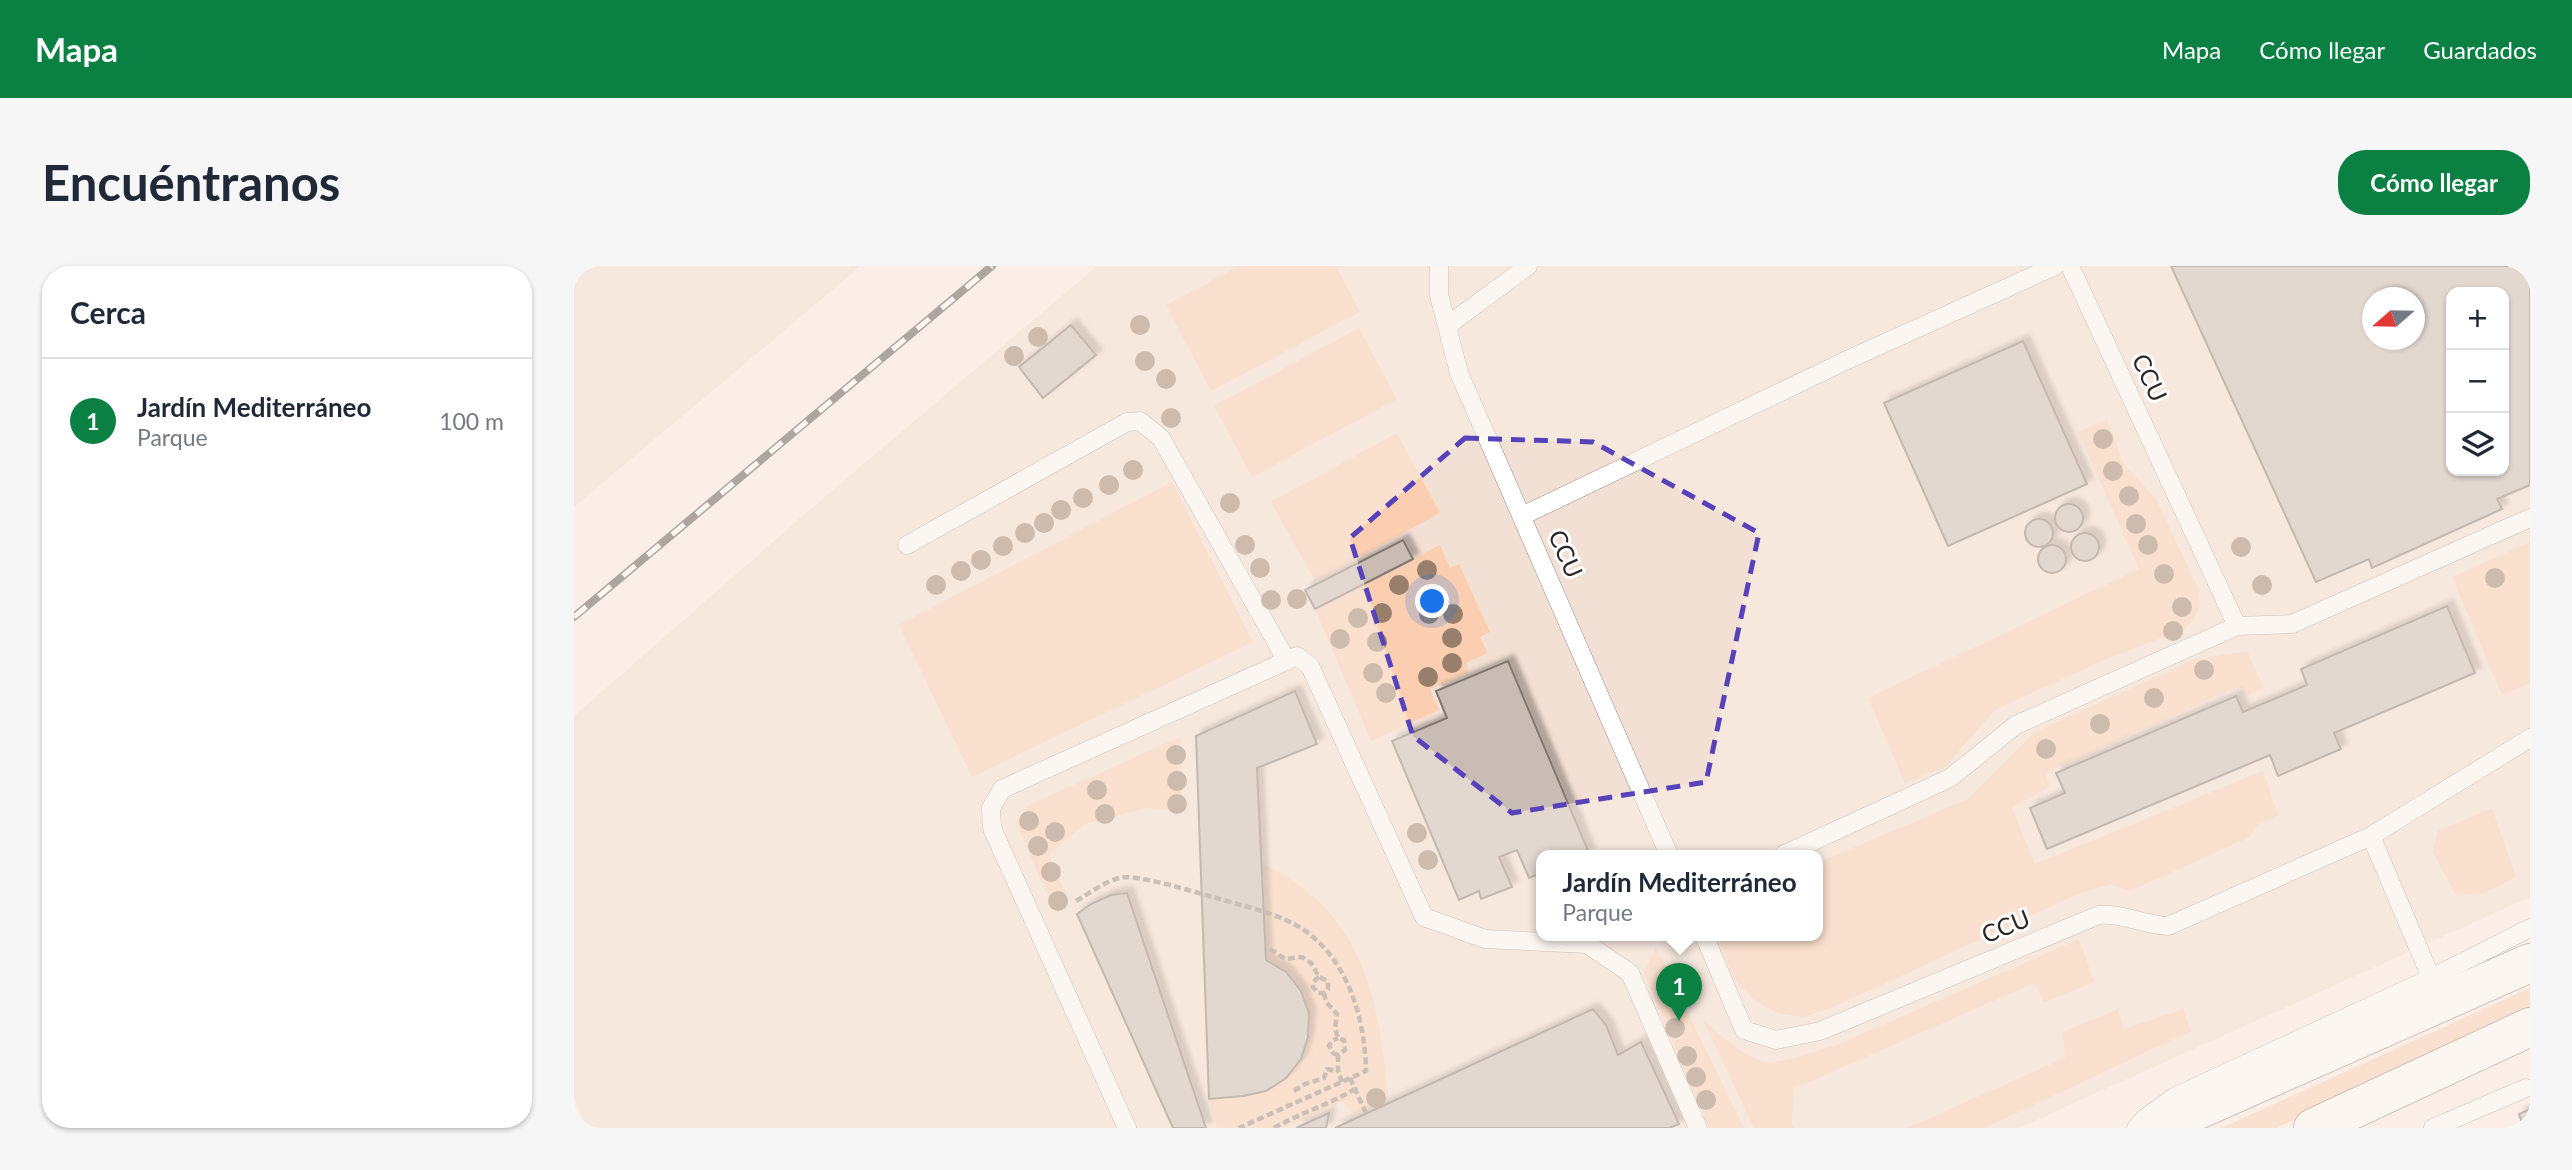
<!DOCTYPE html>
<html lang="es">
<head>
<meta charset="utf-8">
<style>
  body { margin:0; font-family:Lato,sans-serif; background:#f6f6f7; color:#1f2937 }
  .controls { position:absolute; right:21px; top:21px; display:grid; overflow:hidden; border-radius:14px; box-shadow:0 2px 5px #0004 }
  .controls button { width:63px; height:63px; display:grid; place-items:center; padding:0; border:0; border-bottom:2px solid #e0e1e3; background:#fff; color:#1f2937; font:35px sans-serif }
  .compass { position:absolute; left:1788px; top:21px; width:63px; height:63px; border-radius:50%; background:#fff; box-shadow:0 2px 5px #0004; rotate:250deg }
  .you { position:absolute; left:859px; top:336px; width:24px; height:24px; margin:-18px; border:5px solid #fff; border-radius:50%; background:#1a73e8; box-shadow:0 0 0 10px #1a73e833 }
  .badge { display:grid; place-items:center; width:46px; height:46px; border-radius:50%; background:#0b8043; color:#fff; font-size:23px; font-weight:700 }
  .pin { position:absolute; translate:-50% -58px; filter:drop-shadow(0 2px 4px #0008) }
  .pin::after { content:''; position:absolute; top:37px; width:24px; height:21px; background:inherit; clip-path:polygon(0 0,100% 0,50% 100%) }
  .popup { position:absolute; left:962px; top:584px; width:287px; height:91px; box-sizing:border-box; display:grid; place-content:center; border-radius:14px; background:#fff; filter:drop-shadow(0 2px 5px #0005); font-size:23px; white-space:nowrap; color:#747a83 }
  .popup b { font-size:26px; color:#1f2937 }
  .popup::after { content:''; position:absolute; left:50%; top:100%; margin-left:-14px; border:14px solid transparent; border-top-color:#fff }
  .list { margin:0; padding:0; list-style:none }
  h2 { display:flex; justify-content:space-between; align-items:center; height:91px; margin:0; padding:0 28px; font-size:30px }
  h2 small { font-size:23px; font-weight:400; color:#747a83 }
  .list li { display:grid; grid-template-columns:46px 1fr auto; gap:21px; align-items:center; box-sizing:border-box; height:126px; padding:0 28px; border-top:2px solid #e0e1e3 }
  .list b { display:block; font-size:26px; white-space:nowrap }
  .list p { margin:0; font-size:23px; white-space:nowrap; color:#747a83 }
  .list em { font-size:23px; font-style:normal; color:#747a83 }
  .icon { flex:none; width:38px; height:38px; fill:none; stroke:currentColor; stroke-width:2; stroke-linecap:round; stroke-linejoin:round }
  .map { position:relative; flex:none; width:1956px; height:862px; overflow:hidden; border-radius:28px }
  header { display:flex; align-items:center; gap:42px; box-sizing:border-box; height:98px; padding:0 35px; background:#0b8043; color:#fff }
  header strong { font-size:33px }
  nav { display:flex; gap:38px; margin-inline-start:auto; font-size:24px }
  .intro { display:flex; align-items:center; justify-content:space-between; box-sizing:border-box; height:168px; padding:0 42px }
  h1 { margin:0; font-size:49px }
  .button { padding:18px 32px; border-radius:28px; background:#0b8043; color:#fff; font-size:24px; font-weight:700 }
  main { display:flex; gap:42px; padding:0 42px }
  aside { flex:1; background:#fff; border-radius:28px; box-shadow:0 2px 5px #0004 }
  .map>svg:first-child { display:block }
  .built { fill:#f3e0d4; fill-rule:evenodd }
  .green { fill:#fbceb1 }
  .building { fill:#c8bcb5; stroke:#827770; stroke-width:2; fill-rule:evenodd; filter:url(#shadow) }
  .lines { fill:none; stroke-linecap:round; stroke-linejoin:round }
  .lane-casing { stroke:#978b84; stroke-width:19 }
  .primary-casing { stroke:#978b84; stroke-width:40 }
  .path { stroke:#8f8781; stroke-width:4.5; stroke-dasharray:7 3.5; stroke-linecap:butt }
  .lane { stroke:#fff; stroke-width:18 }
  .primary { stroke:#fff; stroke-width:38 }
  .rail-casing { stroke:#534d49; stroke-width:8 }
  .rail { stroke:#fefefe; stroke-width:5; stroke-dasharray:16; stroke-linecap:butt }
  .tree { fill:#987f6b }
  .marked { fill:none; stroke:#5642ba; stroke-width:5; stroke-dasharray:14 9; stroke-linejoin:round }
  .labels { text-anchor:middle; stroke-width:6; stroke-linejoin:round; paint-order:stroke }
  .street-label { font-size:24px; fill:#2c2724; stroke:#fefefe }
</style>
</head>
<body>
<header>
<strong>Mapa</strong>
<nav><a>Mapa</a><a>Cómo llegar</a><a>Guardados</a></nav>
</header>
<div class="intro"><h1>Encuéntranos</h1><a class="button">Cómo llegar</a></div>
<main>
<aside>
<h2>Cerca<small></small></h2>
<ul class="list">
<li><span class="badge">1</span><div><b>Jardín Mediterráneo</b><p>Parque</p></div><em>100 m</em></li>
</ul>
</aside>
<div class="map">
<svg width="1956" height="862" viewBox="0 0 1956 862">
  <defs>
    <filter id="shadow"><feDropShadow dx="6" dy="-6" stdDeviation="2" flood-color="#0004"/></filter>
  </defs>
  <rect width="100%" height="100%" fill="#faeee6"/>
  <path class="built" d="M0 0H287L0 241Z
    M523 0H1956V631L1445 862H13L0 832V450L233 246ZM1877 26H1930V205H1877ZM1798 32H1840V74H1798ZM967 589H1243V669H967Z"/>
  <path class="green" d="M665 0H762L786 46 637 125 592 39Z
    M785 62 823 133 678 211 640 140Z
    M1533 153 1549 197 1582 233 1624 322 1626 340 1619 354 1611 363 1523 397 1421 444 1370 502 1331 517 1294 432 1565 303 1504 166Z
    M823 167 866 247 741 315 697 236Z
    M598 216 679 376 398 511 325 359Z
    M1956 276V417L1928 429 1878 311Z
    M866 279 876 302 885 298 916 366 906 371 914 387 892 397 895 406 856 423 865 444 797 475 741 343Z
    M1673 385 1690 422 1672 430 1665 420 1471 507 1476 520 1438 542 1461 598 1689 505 1704 549 1683 559 1676 571 1556 625 1536 618 1502 629 1262 740 1229 751 1204 747 1179 733 1161 714 1145 676 1146 669H1243V597L1394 533 1461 466 1619 394Z
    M606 471 609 545 572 542 511 558 475 588 492 629 476 636 443 558 453 540Z
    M1918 542 1942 611 1905 629 1881 628 1859 586 1864 565Z
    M687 597C789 645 805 730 814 832L780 848 768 835 710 862H643L635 833 727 793C742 747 734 720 692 694Z
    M1505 673 1520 716 1470 736 1460 717 1219 823 1218 858 1221 862H1180L1129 754C1144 767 1174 795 1194 796 1216 796 1240 785 1260 780Z
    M1082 681 1170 862H1135L1070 707Z
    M1956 722V748L1702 862H1647Z
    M1544 743 1550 763 1609 743 1617 765 1411 862H1333L1491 792 1489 766Z"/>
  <path class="building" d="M1597 0H1956V219L1923 233 1928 243 1798 302 1795 293 1742 316ZM1877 26H1930V205H1877ZM1798 32H1840V74H1798Z
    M497 59 522 89 469 132 445 101Z
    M1449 75 1513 218 1374 280 1310 137Z
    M1481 252a14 14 0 1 1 28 0a14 14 0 1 1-28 0Z
    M1451 267a14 14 0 1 1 28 0a14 14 0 1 1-28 0Z
    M1497 281a14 14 0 1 1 28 0a14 14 0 1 1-28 0Z
    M829 274 839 293 741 343 731 324Z
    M1464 293a14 14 0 1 1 28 0a14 14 0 1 1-28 0Z
    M1873 340 1901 407 1760 467 1767 483 1704 510 1696 489 1473 583 1456 542 1491 527 1482 507 1662 430 1669 446 1733 419 1727 403Z
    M934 395 1015 587 1011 589H967V607L955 612 943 584 925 591 938 621 907 633 905 625 885 634 818 475 873 452 862 425Z
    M721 425 743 478 683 502 692 694 712 706 727 725 735 747 734 771 727 793 712 812 692 825 669 830 635 833 622 470Z
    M553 627 632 862H599L503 648 517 638 537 629Z
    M1019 743 1032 759 1044 789 1067 776 1105 858 1095 862H761Z
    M1956 843V862H1950L1945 848Z
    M755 847 752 862H722Z"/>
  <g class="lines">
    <g class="lane-casing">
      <path id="lane" d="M865 0V29L885 107 1095 589
        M1496 0 1663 360
        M873 60 954 0
        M948 250 1271 95 1481 0
        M333 279 553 156 566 155 587 172 713 395
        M1797 570 1857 712
        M1209 589 1376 512 1442 459 1663 360 1718 358 1956 252
        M1130 669 1170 764 1202 774 1246 765 1525 649C1549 647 1570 659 1594 660L1797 570 1956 472
        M553 862 418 562 417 542 428 523 723 390 736 400 850 651 911 673 1013 678 1056 707 1124 862
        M1562 862 1571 852 1600 831 1857 712 1956 662
        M1859 862 1952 822"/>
    </g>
    <g class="primary-casing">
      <path id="primary" d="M1583 862 1956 697
        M1739 862 1956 761"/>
    </g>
    <path class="path" d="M502 635C516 627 530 616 545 612 562 607 619 626 639 631 665 639 695 645 720 658 772 686 791 750 792 805L665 862
      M696 683 711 693 728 691 737 697 745 711 754 715V723L750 727
      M745 711 739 716V721L744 727H750
      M750 727 752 736 763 748 761 762 764 772 770 774 771 784 764 789
      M764 789V805L768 816
      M764 789 759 787 755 780 758 775 764 772
      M776 812 792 847
      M720 825 731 818 750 812 753 803 764 805
      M700 862C726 847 754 839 781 823"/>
    <use href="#lane" class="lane"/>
    <use href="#primary" class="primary"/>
    <g class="rail-casing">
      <path id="rail" d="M0 351 418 0"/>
    </g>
    <use href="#rail" class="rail"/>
  </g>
  <g class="tree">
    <circle cx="566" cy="59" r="10"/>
    <circle cx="464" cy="71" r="10"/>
    <circle cx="440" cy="90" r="10"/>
    <circle cx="571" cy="95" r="10"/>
    <circle cx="592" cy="113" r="10"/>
    <circle cx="597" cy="152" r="10"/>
    <circle cx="1529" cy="173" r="10"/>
    <circle cx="559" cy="204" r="10"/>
    <circle cx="1539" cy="205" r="10"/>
    <circle cx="535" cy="219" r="10"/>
    <circle cx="1555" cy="230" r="10"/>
    <circle cx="509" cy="232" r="10"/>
    <circle cx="656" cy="237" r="10"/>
    <circle cx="487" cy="244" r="10"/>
    <circle cx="470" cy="257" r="10"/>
    <circle cx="1562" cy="258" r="10"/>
    <circle cx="451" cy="267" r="10"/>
    <circle cx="671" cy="279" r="10"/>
    <circle cx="1574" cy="279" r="10"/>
    <circle cx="429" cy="280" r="10"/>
    <circle cx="1667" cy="281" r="10"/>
    <circle cx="407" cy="294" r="10"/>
    <circle cx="686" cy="302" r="10"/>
    <circle cx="853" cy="304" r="10"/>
    <circle cx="387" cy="305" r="10"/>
    <circle cx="1590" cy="308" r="10"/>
    <circle cx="1921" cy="312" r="10"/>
    <circle cx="362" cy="319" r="10"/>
    <circle cx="825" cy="319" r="10"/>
    <circle cx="1688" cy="319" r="10"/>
    <circle cx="723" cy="333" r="10"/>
    <circle cx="697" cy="334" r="10"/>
    <circle cx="1608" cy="341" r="10"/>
    <circle cx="808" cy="347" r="10"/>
    <circle cx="855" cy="348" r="10"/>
    <circle cx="879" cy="348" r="10"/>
    <circle cx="784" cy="352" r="10"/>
    <circle cx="1599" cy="365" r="10"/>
    <circle cx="878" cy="372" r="10"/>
    <circle cx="766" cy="373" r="10"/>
    <circle cx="803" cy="376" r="10"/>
    <circle cx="878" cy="397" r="10"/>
    <circle cx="1630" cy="404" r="10"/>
    <circle cx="799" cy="407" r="10"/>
    <circle cx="854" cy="411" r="10"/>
    <circle cx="812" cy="427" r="10"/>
    <circle cx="1580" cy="432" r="10"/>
    <circle cx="1526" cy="458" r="10"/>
    <circle cx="1472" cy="483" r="10"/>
    <circle cx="602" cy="489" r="10"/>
    <circle cx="603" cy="515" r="10"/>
    <circle cx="523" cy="524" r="10"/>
    <circle cx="603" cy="538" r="10"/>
    <circle cx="531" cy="548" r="10"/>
    <circle cx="455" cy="555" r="10"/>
    <circle cx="481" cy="566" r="10"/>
    <circle cx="843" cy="567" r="10"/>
    <circle cx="464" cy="580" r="10"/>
    <circle cx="854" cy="594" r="10"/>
    <circle cx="477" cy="606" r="10"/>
    <circle cx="484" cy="635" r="10"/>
    <circle cx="1101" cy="762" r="10"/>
    <circle cx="1113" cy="790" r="10"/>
    <circle cx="1122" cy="811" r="10"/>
    <circle cx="802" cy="832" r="10"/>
    <circle cx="1132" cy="834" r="10"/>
  </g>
  <path d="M0 0H1956V862H0ZM891 172 1019 176 1185 267 1132 516 938 547 839 470 776 272Z" fill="#faeee6" fill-opacity=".55" fill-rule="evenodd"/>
  <path class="marked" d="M891 172 1019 176 1185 267 1132 516 938 547 839 470 776 272Z"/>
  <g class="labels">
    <g class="street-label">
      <text transform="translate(1575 112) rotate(65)" y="8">CCU</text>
      <text transform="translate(991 288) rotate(66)" y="8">CCU</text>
      <text transform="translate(1432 661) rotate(-22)" y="8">CCU</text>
    </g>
  </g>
</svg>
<div class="controls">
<button>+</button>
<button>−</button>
<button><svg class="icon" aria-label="layers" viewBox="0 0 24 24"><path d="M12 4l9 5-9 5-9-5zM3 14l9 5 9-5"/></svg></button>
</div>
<svg class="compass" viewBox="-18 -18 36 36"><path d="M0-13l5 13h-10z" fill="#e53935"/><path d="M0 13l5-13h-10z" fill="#747a83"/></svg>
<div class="you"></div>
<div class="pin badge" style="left:1105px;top:755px">1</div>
<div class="popup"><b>Jardín Mediterráneo</b>Parque</div>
</div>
</main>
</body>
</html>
